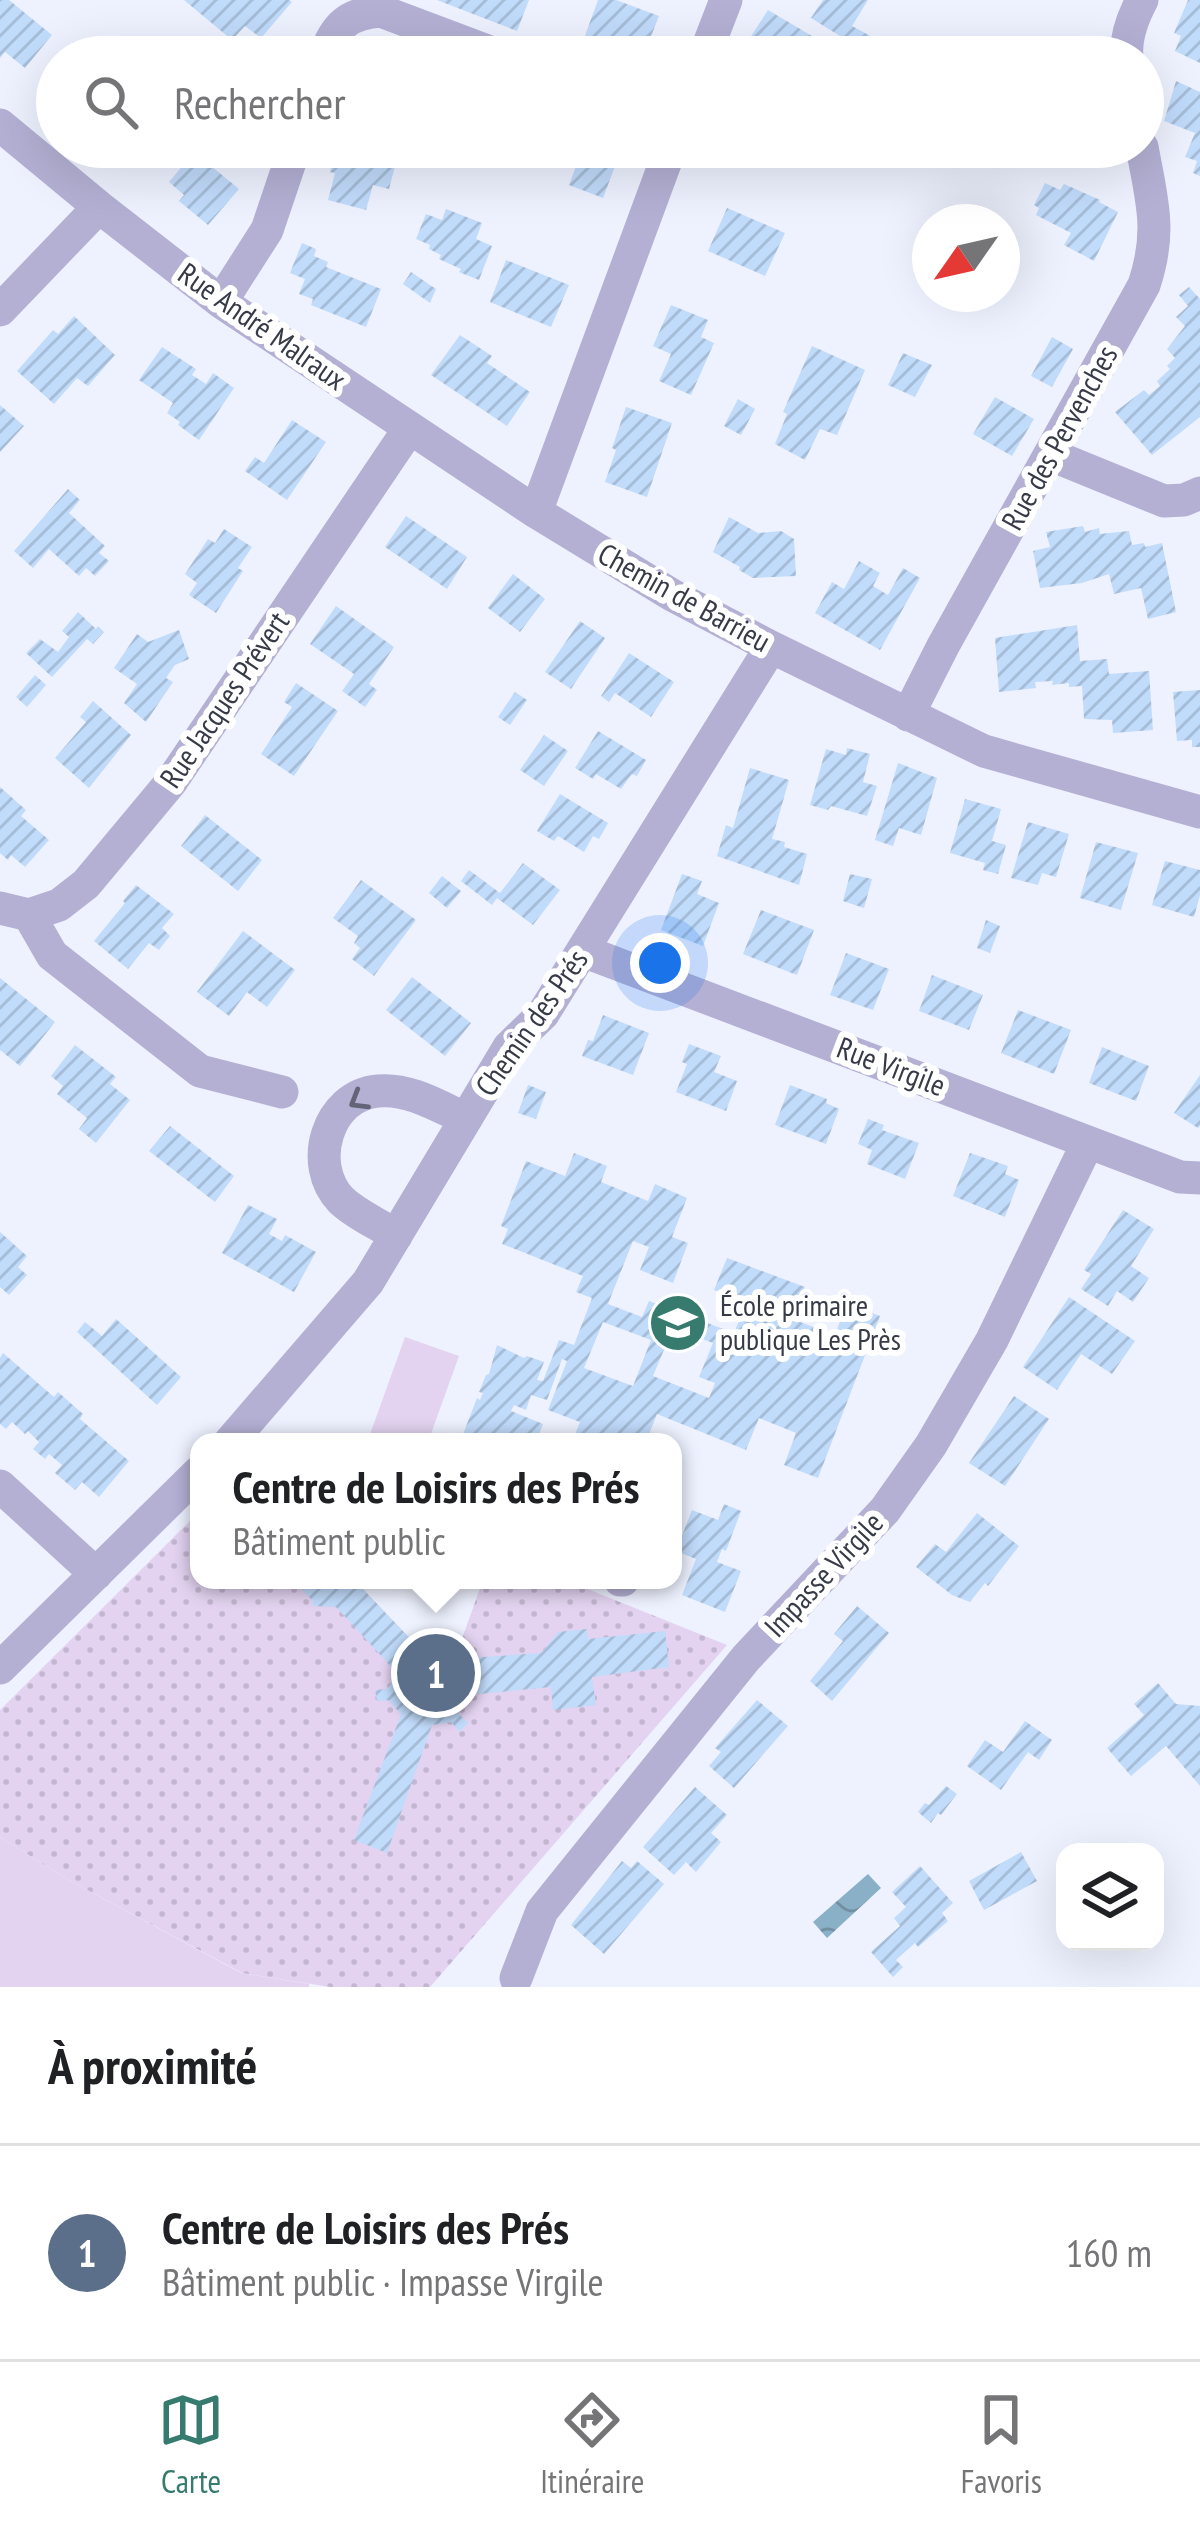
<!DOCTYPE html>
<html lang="fr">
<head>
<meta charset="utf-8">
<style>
  body { margin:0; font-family:"PT Sans Narrow",sans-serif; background:#f2f2f2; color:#202124 }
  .controls { position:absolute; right:36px; bottom:36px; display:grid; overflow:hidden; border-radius:24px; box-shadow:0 12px 48px #0002 }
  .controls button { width:108px; height:108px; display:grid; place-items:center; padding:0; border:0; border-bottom:3px solid #e0e0e0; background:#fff; color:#202124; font:60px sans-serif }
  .compass { position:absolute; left:912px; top:204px; width:108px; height:108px; border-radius:50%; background:#fff; box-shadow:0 12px 48px #0002; rotate:236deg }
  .you { position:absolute; left:660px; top:963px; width:42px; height:42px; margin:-30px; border:9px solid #fff; border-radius:50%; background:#1a73e8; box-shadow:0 0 0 18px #1a73e833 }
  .badge { display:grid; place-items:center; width:78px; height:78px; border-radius:50%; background:#377b6e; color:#fff; font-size:39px; font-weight:700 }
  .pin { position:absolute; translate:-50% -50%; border:6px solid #fff; box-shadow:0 3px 12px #0006 }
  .popup { position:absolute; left:190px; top:1433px; width:492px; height:156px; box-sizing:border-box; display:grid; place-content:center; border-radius:24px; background:#fff; filter:drop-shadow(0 3px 9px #0005); font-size:39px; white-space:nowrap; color:#757577 }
  .popup b { font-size:45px; color:#202124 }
  .popup::after { content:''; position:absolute; left:50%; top:100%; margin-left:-24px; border:24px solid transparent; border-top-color:#fff }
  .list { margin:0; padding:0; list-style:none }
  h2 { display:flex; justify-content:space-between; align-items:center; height:156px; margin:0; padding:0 48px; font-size:51px }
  h2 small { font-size:39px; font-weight:400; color:#757577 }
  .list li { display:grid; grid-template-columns:78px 1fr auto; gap:36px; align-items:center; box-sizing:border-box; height:216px; padding:0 48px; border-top:3px solid #e0e0e0 }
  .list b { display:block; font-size:45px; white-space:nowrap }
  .list p { margin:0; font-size:39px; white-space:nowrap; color:#757577 }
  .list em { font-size:39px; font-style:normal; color:#757577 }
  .icon { flex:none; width:66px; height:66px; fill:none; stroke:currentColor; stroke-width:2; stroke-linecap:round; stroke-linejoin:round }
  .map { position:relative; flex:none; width:1200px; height:1987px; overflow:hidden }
  .search { position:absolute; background:#fff; box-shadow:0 12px 48px #0002; left:36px; right:36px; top:36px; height:132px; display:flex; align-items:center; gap:30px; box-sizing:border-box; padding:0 42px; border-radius:66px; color:#757577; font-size:45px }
  .sheet { height:372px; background:#fff }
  nav { display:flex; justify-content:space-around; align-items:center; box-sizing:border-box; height:168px; border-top:3px solid #e0e0e0; background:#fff; font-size:33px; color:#757577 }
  nav a { display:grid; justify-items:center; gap:6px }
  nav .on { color:#377b6e }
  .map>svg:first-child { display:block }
  .green { fill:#e3d3f1 }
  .park { fill:url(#park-dots) }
  .water { fill:url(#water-waves) }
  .building { fill:url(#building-hatch); fill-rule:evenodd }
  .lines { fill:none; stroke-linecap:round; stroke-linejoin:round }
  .minor { stroke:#b4b0d4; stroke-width:33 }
  .oneway { stroke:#636478 }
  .labels { text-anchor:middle; stroke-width:12; stroke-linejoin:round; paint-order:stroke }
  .street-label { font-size:30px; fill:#373b47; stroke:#fff }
  .poi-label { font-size:30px; fill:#373b47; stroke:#fff; text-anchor:start }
</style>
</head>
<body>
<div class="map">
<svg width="1200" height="1987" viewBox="0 0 1200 1987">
  <defs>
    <pattern id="park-dots" width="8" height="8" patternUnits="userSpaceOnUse" patternTransform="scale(3)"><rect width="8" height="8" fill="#e3d3f1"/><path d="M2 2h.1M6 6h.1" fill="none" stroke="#c3b6d0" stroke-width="1.8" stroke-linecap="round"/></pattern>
    <pattern id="water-waves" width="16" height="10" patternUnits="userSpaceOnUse" patternTransform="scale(3)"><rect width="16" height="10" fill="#8ab0c7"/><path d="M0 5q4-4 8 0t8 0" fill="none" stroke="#7290a3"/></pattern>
    <pattern id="building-hatch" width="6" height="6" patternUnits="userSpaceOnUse" patternTransform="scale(3)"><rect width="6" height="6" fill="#c1dbfb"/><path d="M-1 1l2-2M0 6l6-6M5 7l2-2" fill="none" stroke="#a6bdd8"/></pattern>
  </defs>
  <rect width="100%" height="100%" fill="#eef2ff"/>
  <path class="green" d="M405 1337 459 1356 428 1442H384L369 1437Z
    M0 1837 67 1879 241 1973 309 1984V1987H0Z"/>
  <path class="park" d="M199 1512V1580H348L355 1587 359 1585 422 1651 437 1645 442 1630 453 1634 447 1648 455 1658 483 1580H565L727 1645 430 1987H330L242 1973 67 1879 0 1837V1710Z"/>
  <path class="water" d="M868 1874 881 1888 827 1938 813 1922Z"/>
  <path class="building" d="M0 0H9L52 35 25 68 5 52 0 58Z
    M184 0H289L292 2 261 38 245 26 232 40Z
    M437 0H529L517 31Z
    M598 0H616L659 16 648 44 655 47 651 57H591L579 52Z
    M823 0H868L852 26 889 46 882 57H874L811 18Z
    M1188 0H1200V63L1175 51 1181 36 1174 33Z
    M768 10 817 39 810 49 815 52 812 57H761L744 47Z
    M1176 81 1200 92V176L1193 173 1197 161 1185 157 1195 133 1164 121Z
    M344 147H386L382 162 395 166 389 189 373 185 366 210 328 200 335 173 330 172 336 149 343 151Z
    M583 147H617L612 160 617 161 603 198 569 185Z
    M733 147H782L777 156 767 151 760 163Z
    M194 152 239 189 208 225 179 201 184 195 169 182Z
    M1045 183 1060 190 1064 184 1100 200 1099 202 1118 212 1094 261 1064 245 1071 233 1036 215 1039 208 1034 205Z
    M727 208 785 233 765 276 708 251Z
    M446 209 482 223 476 239 492 246 479 280 459 272 461 269 439 259 441 255 429 249 430 245 416 239 426 214 442 220Z
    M302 243 316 249 314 256 328 262 326 267 381 289 366 327 311 305 313 299 299 294 305 279 290 273Z
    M506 260 569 285 551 327 490 302Z
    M411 272 436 289 430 303 403 284Z
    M1189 287 1200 299V417L1152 455 1115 412 1144 390 1149 395 1160 386 1157 381 1170 369 1167 366 1175 358 1167 349 1185 326 1176 317 1188 306 1179 295Z
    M671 305 708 320 701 337 714 343 691 395 659 381 671 354 653 346Z
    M74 316 115 355 88 386 77 378 54 404 17 371 53 330 58 334Z
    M460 335 492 356 487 363 530 392 507 426 431 375Z
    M1052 337 1073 349 1052 387 1031 376Z
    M812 346 865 370 837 435 820 429 805 460 775 444 787 414 783 412Z
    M162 347 196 369 192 375 206 384 213 373 234 388 199 440 178 425 180 422 167 413 173 403 139 380Z
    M903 353 932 365 915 397 888 385Z
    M995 397 1034 419 1012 456 973 434Z
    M738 399 755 409 741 435 724 426Z
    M0 405 24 426 0 452Z
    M626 407 672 423 647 497 605 482 616 450 612 448Z
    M292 420 326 442 287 500 245 471 255 457 264 463Z
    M68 489 80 500 69 513 105 546 99 553 109 561 95 576 86 568 79 576 49 549 33 568 14 551Z
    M406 516 467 557 447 589 385 547Z
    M729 517 758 533 781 531 794 539 796 576 753 578 739 570 740 567 713 552Z
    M1083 526 1085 532 1099 528 1100 534 1129 531 1132 545 1144 543 1145 547 1162 543 1176 612 1148 619 1141 588 1114 594 1109 574 1082 583 1040 588 1033 551 1050 547 1046 532Z
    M224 529 252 547 238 568 243 571 216 613 189 595 197 583 185 574 208 539 215 543Z
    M859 561 880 573 873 586 888 595 903 568 920 578 880 650 815 613 832 582 844 589Z
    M513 574 545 599 520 632 488 608Z
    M336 606 394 647 369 684 377 690 365 707 342 691 354 674 310 644Z
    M78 612 96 629 98 626 104 632 93 644 87 639 52 677 26 653 40 639 58 652 69 637 62 631Z
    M580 621 605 638 571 689 545 672Z
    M1077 625 1080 661 1107 659 1109 674 1149 671 1153 730 1113 733 1112 720 1084 719 1082 686 1069 687V683L1052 685 1053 681 1035 682 1036 688 999 692 995 638Z
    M179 630 189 659 175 665 166 678 173 682 146 722 124 703 137 684 114 668 137 634 148 642Z
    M629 653 674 682 651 717 615 693 609 702 601 696Z
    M35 675 46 685 27 707 16 697Z
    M296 683 338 711 294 776 261 754 292 707 284 702Z
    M1200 690V747H1192V740L1177 741 1173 692Z
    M515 692 527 700 510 725 498 717Z
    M93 701 131 735 89 788 55 758 86 722 80 717Z
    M598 731 646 760 637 776 632 774 621 789 596 774 593 779 575 768Z
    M544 735 568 751 544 786 520 770Z
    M847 748 870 754 863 782 877 786 867 816 831 806 828 810 810 805 826 749 846 755Z
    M898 763 937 778 921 835 899 828 893 846 875 840Z
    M750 768 789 780 772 839 785 842 784 847 807 854 799 885 717 856 726 825 733 828Z
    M0 787 26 810 21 816 49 840 25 867 11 855 8 860 0 853Z
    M560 794 608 823 599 839 593 836 584 852 558 836 554 841 537 831Z
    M965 799 1001 809 992 841 1006 845 998 874 983 870 985 863 950 853Z
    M205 815 262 860 238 891 181 846Z
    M1028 822 1069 834 1056 877 1042 873 1038 885 1011 878Z
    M1096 842 1138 853 1121 910 1080 898Z
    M1165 861 1200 870V895L1194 917 1152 905Z
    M523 863 560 890 533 925 497 898 492 905 461 881 469 870 500 893Z
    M682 874 702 881 697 894 719 903 703 946 661 930Z
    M850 874 872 879 864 908 843 901Z
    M442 876 461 891 447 908 429 893Z
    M361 880 416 920 374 976 352 959 360 948 354 943 358 936 333 918Z
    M136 885 174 914 162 928 170 936 161 947 159 950 149 943 128 969 94 941 125 903 123 901Z
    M761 910 814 930 797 975 743 954Z
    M986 920 1000 926 990 953 977 948Z
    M243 931 295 970 267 1007 247 992 229 1016 197 992Z
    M846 953 889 969 873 1010 830 995Z
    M932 975 983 995 969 1030 919 1011Z
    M412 977 471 1023 445 1056 386 1010Z
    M0 978 55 1022 20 1066 0 1050Z
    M1018 1010 1071 1030 1054 1074 1001 1053Z
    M603 1015 649 1033 633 1075 582 1056 588 1040 593 1041Z
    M689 1044 721 1056 714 1072 737 1081 726 1111 676 1092 687 1064 682 1062Z
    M75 1045 116 1077 110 1084 130 1100 96 1143 79 1129 87 1118 57 1094 63 1086 51 1076Z
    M1102 1047 1149 1066 1136 1101 1089 1083Z
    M1200 1075V1126L1198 1128 1174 1113Z
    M528 1085 546 1092 536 1119 518 1113Z
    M790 1085 827 1099 826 1103 839 1109 826 1144 775 1125Z
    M868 1119 884 1125 882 1130 919 1143 905 1179 867 1164 872 1150 858 1144Z
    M170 1126 234 1176 215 1202 149 1151Z
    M574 1153 607 1166 601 1182 648 1201 655 1184 687 1198 672 1237 688 1243 673 1283 640 1270 649 1247 633 1241 608 1304 642 1317 649 1301 734 1333 746 1303 714 1290 727 1258 805 1287 792 1319 835 1335 847 1303 880 1316 818 1478 784 1465 796 1433 759 1418 746 1450 657 1414 646 1442H572L580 1422 548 1410 567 1361 562 1359 547 1400 531 1395 526 1410 514 1405 511 1411 543 1424 536 1442H460L477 1398 480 1400 483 1393 479 1392 486 1375 489 1374 497 1345 524 1358 527 1356 544 1362 537 1380 543 1381 559 1340 574 1345 592 1298 576 1292 583 1276 502 1244 508 1229 501 1226 526 1161 565 1176ZM603 1322 651 1340 633 1386 584 1368ZM673 1328 713 1343 699 1377 715 1383 709 1398 653 1376Z
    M970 1153 1008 1166 1005 1174 1019 1180 1005 1217 953 1196Z
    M248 1205 277 1219 269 1234 282 1241 285 1235 316 1252 294 1292 222 1253Z
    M1123 1210 1154 1229 1131 1266 1149 1278 1133 1302 1117 1291 1108 1306 1081 1289 1091 1274 1084 1270Z
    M0 1232 27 1256 18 1267 27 1275 9 1295 0 1287Z
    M1069 1297 1135 1341 1112 1374 1081 1354 1057 1390 1023 1367Z
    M116 1319 181 1377 157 1405 77 1332 85 1322 102 1336Z
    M3 1353 54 1397 58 1392 83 1414 80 1419 129 1461 99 1497 82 1482 75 1490 55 1473 62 1465 49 1454 45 1459 33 1449 39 1442 28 1431 25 1434 12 1422 6 1429 0 1424V1358Z
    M1014 1396 1049 1419 1005 1486 969 1463Z
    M724 1504 741 1511 726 1551 722 1549 717 1562 741 1571 725 1612 682 1595 696 1559 676 1551 692 1510 718 1520Z
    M977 1513 1019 1546 988 1586 985 1583 970 1602 952 1595 916 1567 935 1544 946 1552Z
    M303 1580H348L355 1587 359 1585 422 1651 437 1645 442 1630 453 1634 447 1648 454 1659 541 1653 558 1632 587 1629 588 1639 665 1631 669 1667 592 1677 596 1705 553 1710 551 1687 459 1696V1714L468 1723 460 1732 451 1722 432 1725 387 1853 354 1840 401 1714 388 1700 377 1701 375 1690 387 1689 398 1674 336 1607 313 1606V1601L302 1590 308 1585Z
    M857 1606 889 1633 832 1701 810 1681 843 1641 834 1634Z
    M1158 1683 1176 1704 1200 1706V1786L1166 1746 1131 1776 1107 1748 1144 1715 1134 1704Z
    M757 1700 788 1726 734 1788 709 1766 721 1752 715 1748Z
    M1025 1721 1052 1740 1039 1760 1028 1752 1001 1790 967 1766 985 1740 1003 1752Z
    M946 1786 957 1794 941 1815 938 1813 931 1823 918 1812 925 1803 929 1805Z
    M695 1787 727 1815 711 1833 721 1842 696 1872 686 1862 674 1875 643 1847Z
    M1021 1852 1037 1881 984 1910 969 1881Z
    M622 1861 631 1868 637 1861 664 1884 604 1954 571 1925Z
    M920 1866 953 1903 942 1913 948 1921 918 1947 915 1943 896 1960 903 1967 893 1977 871 1952 900 1926 894 1918 906 1907 892 1892Z"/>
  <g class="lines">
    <path class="minor" d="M324 57C335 26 348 13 381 11L503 57
      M704 57 726 0
      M1127 57C1125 37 1133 17 1142 0
      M0 125 99 207 221 302 536 512
      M671 147 536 512 672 595 771 647 984 751 1200 812
      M221 302 267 230 295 147
      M0 310 99 207
      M1051 455 1164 501 1184 500 1200 493
      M908 715 943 646 1144 285C1162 231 1152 201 1142 147
      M0 908 29 915 59 905 86 884 171 782 409 429
      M29 915 52 955 200 1071 282 1092
      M583 951 1180 1177 1200 1178
      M396 1236C379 1224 355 1214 341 1200 307 1165 327 1095 378 1091 409 1088 438 1106 466 1119
      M230 1442 368 1282 509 1047 543 1014 771 647
      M0 1486 96 1574
      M620 1580H623
      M0 1668 199 1472
      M516 1978 542 1911 746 1658 885 1510 931 1445 992 1340 1088 1142"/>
  </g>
  <defs><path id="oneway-chevron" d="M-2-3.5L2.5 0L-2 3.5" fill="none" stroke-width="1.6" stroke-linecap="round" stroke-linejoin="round" transform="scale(3)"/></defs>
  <use class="oneway" href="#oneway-chevron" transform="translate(358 1101) rotate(149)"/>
  <defs>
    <g id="school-disc" transform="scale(3)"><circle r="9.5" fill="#377b6e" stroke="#fff"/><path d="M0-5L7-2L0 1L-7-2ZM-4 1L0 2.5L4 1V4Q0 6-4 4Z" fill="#fff"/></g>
  </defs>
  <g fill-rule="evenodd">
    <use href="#school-disc" x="678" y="1323"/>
  </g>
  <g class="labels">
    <g class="street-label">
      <text transform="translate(262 327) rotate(35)" y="10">Rue André Malraux</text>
      <text transform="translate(1060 438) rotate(-61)" y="10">Rue des Pervenches</text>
      <text transform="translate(684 598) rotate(29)" y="10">Chemin de Barrieu</text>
      <text transform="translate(225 700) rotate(-56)" y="10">Rue Jacques Prévert</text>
      <text transform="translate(532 1023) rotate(-55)" y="10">Chemin des Prés</text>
      <text transform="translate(891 1067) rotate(21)" y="10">Rue Virgile</text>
      <text transform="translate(824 1575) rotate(-47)" y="10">Impasse Virgile</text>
    </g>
    <g class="poi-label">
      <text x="720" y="1316">École primaire<tspan x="720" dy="34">publique Les Près</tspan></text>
    </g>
  </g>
</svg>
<div class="controls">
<button><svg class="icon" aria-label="layers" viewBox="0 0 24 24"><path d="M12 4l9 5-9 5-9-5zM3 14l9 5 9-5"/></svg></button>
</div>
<svg class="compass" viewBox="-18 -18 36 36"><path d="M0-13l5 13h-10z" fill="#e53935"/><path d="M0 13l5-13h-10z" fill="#757577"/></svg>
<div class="you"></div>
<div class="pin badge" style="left:436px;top:1673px;background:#5c6f8a">1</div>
<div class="popup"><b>Centre de Loisirs des Prés</b>Bâtiment public</div>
<div class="search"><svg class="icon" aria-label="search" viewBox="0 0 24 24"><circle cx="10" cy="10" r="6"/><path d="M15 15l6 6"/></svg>Rechercher</div>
</div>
<section class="sheet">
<h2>À proximité<small></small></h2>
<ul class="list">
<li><span class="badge" style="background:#5c6f8a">1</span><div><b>Centre de Loisirs des Prés</b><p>Bâtiment public · Impasse Virgile</p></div><em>160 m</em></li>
</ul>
</section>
<nav>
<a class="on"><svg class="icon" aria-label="map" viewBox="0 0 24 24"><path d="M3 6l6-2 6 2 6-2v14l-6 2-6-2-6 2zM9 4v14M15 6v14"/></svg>Carte</a>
<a><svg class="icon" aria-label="directions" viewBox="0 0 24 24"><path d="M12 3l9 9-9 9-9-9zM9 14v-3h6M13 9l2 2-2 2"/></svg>Itinéraire</a>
<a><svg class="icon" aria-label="saved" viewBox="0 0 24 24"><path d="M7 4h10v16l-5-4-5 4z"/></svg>Favoris</a>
</nav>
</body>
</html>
